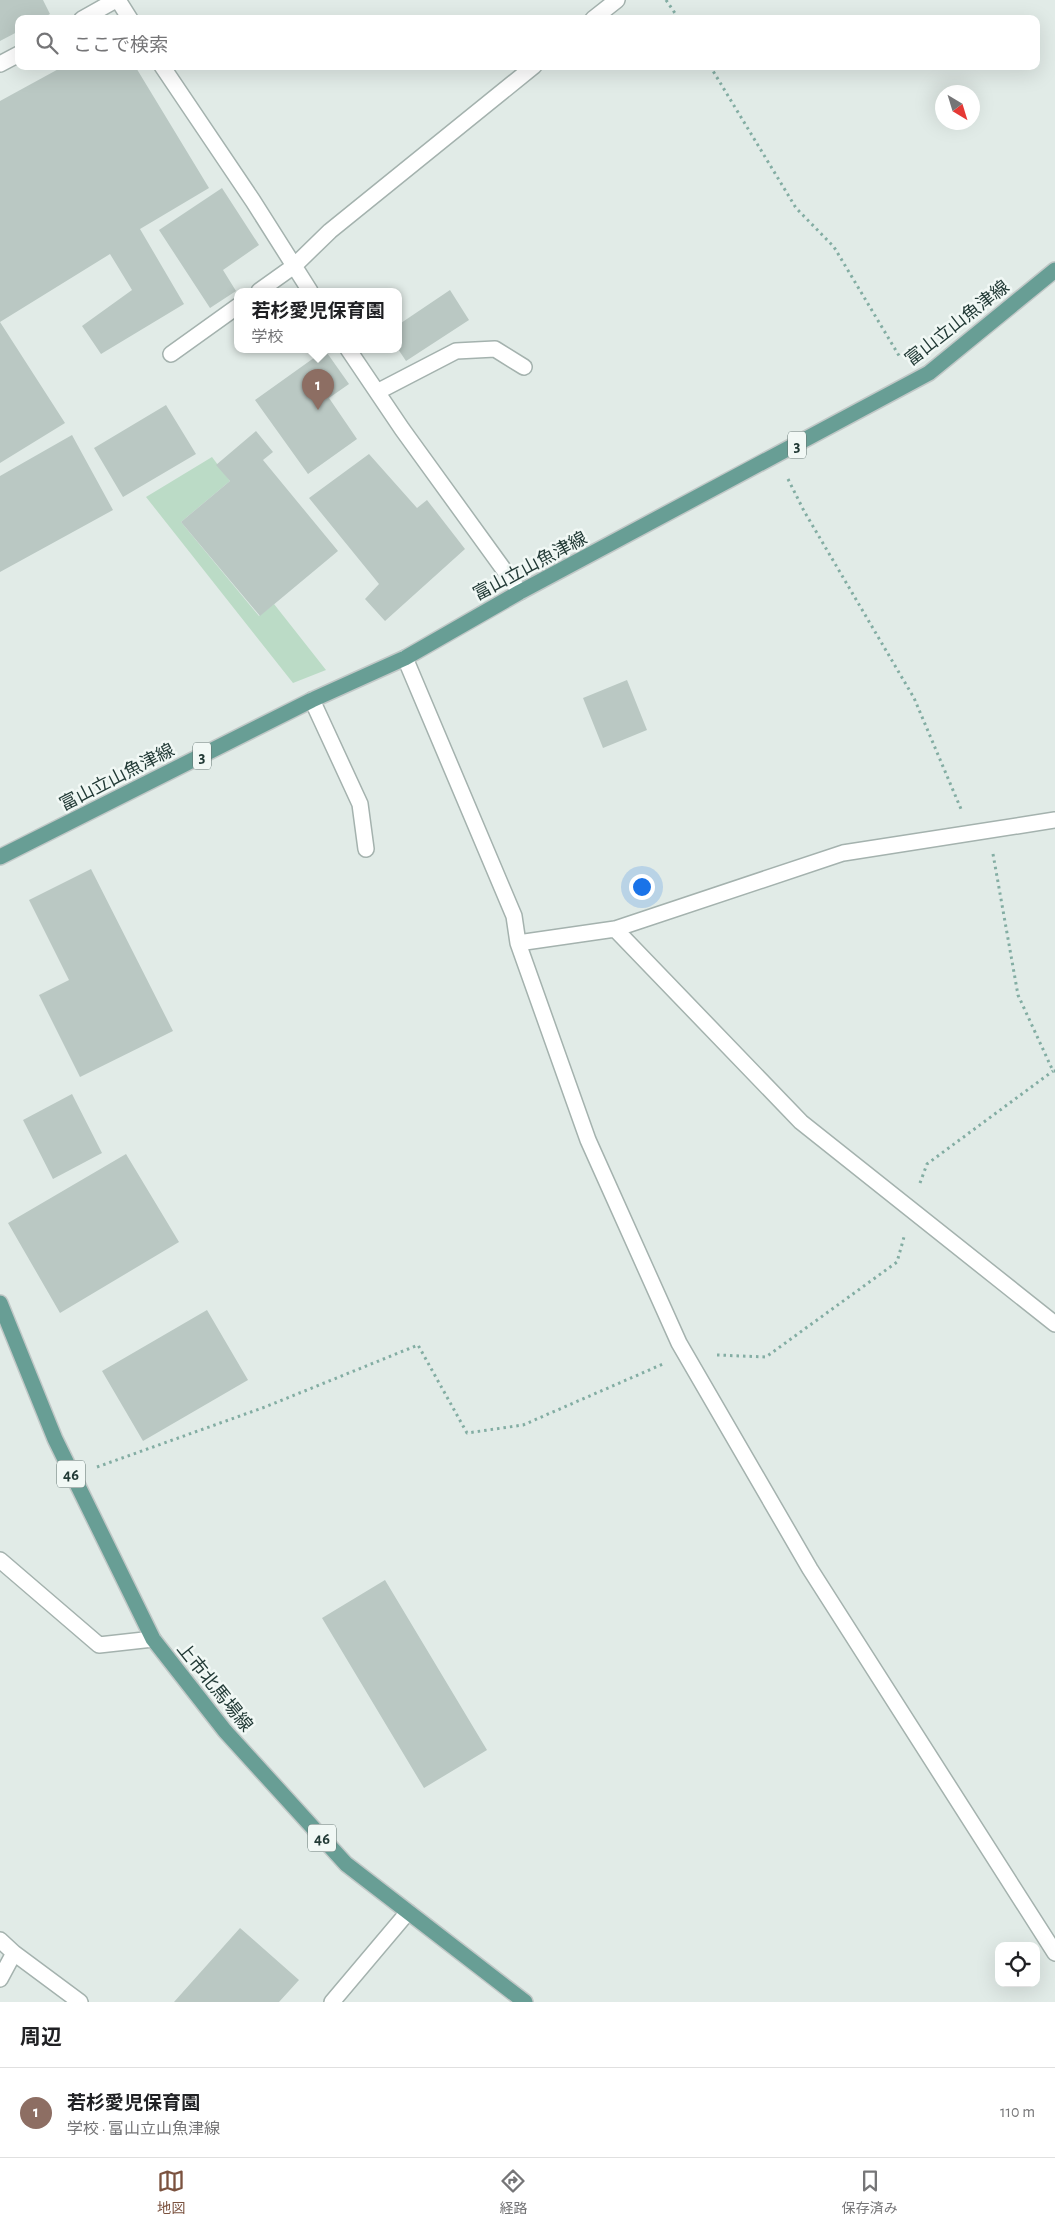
<!DOCTYPE html>
<html lang="ja">
<head>
<meta charset="utf-8">
<style>
  body { margin:0; font-family:"Alegreya Sans","Noto Sans JP",sans-serif; background:#f6f6f6; color:#202124 }
  .controls { position:absolute; right:15px; bottom:15px; display:grid; overflow:hidden; border-radius:10px; box-shadow:0 5px 20px #0002 }
  .controls button { width:45px; height:45px; display:grid; place-items:center; padding:0; border:0; border-bottom:1px solid #e0e0e0; background:#fff; color:#202124; font:25px sans-serif }
  .compass { position:absolute; left:935px; top:85px; width:45px; height:45px; border-radius:50%; background:#fff; box-shadow:0 5px 20px #0002; rotate:142deg }
  .you { position:absolute; left:641px; top:886px; width:18px; height:18px; margin:-12px; border:4px solid #fff; border-radius:50%; background:#1a73e8; box-shadow:0 0 0 8px #1a73e833 }
  .badge { display:grid; place-items:center; width:32px; height:32px; border-radius:50%; background:#7b523f; color:#fff; font-size:16px; font-weight:700 }
  .pin { position:absolute; translate:-50% -41px; filter:drop-shadow(0 1px 2px #0008) }
  .pin::after { content:''; position:absolute; top:26px; width:18px; height:15px; background:inherit; clip-path:polygon(0 0,100% 0,50% 100%) }
  .popup { position:absolute; left:234px; top:288px; width:168px; height:65px; box-sizing:border-box; display:grid; place-content:center; border-radius:10px; background:#fff; filter:drop-shadow(0 1px 4px #0005); font-size:16px; white-space:nowrap; color:#757577 }
  .popup b { font-size:19px; color:#202124 }
  .popup::after { content:''; position:absolute; left:50%; top:100%; margin-left:-10px; border:10px solid transparent; border-top-color:#fff }
  .list { margin:0; padding:0; list-style:none }
  h2 { display:flex; justify-content:space-between; align-items:center; height:65px; margin:0; padding:0 20px; font-size:21px }
  h2 small { font-size:16px; font-weight:400; color:#757577 }
  .list li { display:grid; grid-template-columns:32px 1fr auto; gap:15px; align-items:center; box-sizing:border-box; height:90px; padding:0 20px; border-top:1px solid #e0e0e0 }
  .list b { display:block; font-size:19px; white-space:nowrap }
  .list p { margin:0; font-size:16px; white-space:nowrap; color:#757577 }
  .list em { font-size:16px; font-style:normal; color:#757577 }
  .icon { flex:none; width:28px; height:28px; fill:none; stroke:currentColor; stroke-width:2; stroke-linecap:round; stroke-linejoin:round }
  .map { position:relative; flex:none; width:1055px; height:2002px; overflow:hidden }
  .search { position:absolute; background:#fff; box-shadow:0 5px 20px #0002; left:15px; right:15px; top:15px; height:55px; display:flex; align-items:center; gap:12px; box-sizing:border-box; padding:0 18px; border-radius:10px; color:#757577; font-size:19px }
  .sheet { height:155px; background:#fff }
  nav { display:flex; justify-content:space-around; align-items:center; box-sizing:border-box; height:70px; border-top:1px solid #e0e0e0; background:#fff; font-size:14px; color:#757577 }
  nav a { display:grid; justify-items:center; gap:2px }
  nav .on { color:#7b523f }
  .map>svg:first-child { display:block }
  .green { fill:#bbdbc6 }
  .building { fill:#bac8c3 }
  .lines { fill:none; stroke-linecap:round; stroke-linejoin:round }
  .street-casing { stroke:#a4b2ae; stroke-width:18 }
  .primary-casing { stroke:#c1c8c7; stroke-width:18 }
  .path { stroke:#83ada3; stroke-width:3; stroke-dasharray:2.5 4; stroke-linecap:butt }
  .street { stroke:#fff; stroke-width:15 }
  .primary { stroke:#689e95; stroke-width:15 }
  .labels { text-anchor:middle; stroke-width:5; stroke-linejoin:round; paint-order:stroke }
  .shield { fill:#f1f8f5; stroke:#60736f; stroke-width:1 }
  .shield-label { font-size:16px; font-weight:bold; fill:#223a36 }
  .street-label { font-size:18px; fill:#223a36; stroke:#f1f8f5 }
</style>
</head>
<body>
<div class="map">
<svg width="1055" height="2002" viewBox="0 0 1055 2002">
  <rect width="100%" height="100%" fill="#e1ebe7"/>
  <path class="green" d="M212 457 230 481 181 522 259 616 274 604 326 670 293 683 146 497Z"/>
  <path class="building" d="M0 0H43L50 14 41 19H19V31L0 41Z
    M64 66H135L209 188 140 229 184 304 101 354 82 326 132 290 110 254 0 322 65 423 0 463V101Z
    M222 188 259 245 223 270 236 291 210 308 159 230Z
    M450 290 469 320 406 361 398 349V325Z
    M325 350 349 384 329 398 357 439 308 474 255 400Z
    M166 405 196 454 123 497 94 448Z
    M256 431 273 452 263 460 338 551 260 616 181 522 230 481 216 465Z
    M72 435 113 510 0 572V476Z
    M369 454 417 508 427 500 465 549 385 621 365 599 379 584 309 498Z
    M627 680 647 730 603 748 583 698Z
    M91 869 173 1031 80 1077 39 995 69 980 29 900Z
    M72 1094 102 1153 53 1179 23 1120Z
    M126 1154 179 1242 60 1313 8 1223Z
    M207 1310 248 1380 143 1441 102 1371Z
    M385 1580 487 1750 424 1788 322 1618Z
    M240 1928 299 1980 279 2002H174Z"/>
  <g class="lines">
    <g class="street-casing">
      <path id="street" d="M118 0 130 19
        M82 19 116 0
        M593 19 617 0
        M0 64 19 54
        M162 66 253 201 310 291
        M259 291 294 266 330 231 534 66
        M348 349 402 429 520 592
        M171 354 238 306
        M377 392 456 351 495 349 524 367
        M405 658 514 916 518 943 588 1140 679 1343 810 1569 1055 1953
        M312 700 360 804 366 849
        M615 929 801 1122 1055 1324
        M518 943 615 929 843 853 1055 820
        M0 1560 99 1645 153 1639
        M0 1940 14 1953 0 1979
        M14 1953 80 2002
        M332 2002 408 1912"/>
    </g>
    <g class="primary-casing">
      <path id="primary" d="M0 857 312 700 405 658 520 592 929 373 1055 270
        M0 1303 55 1439 153 1639 225 1731 346 1864 525 2002"/>
    </g>
    <path class="path" d="M666 0 679 19
      M710 66 796 208 834 247 901 359
      M788 479 804 511 914 698 961 809
      M993 854 1018 995 1053 1071H1055
      M920 1183 927 1164 1053 1071
      M717 1355 766 1357 897 1262 904 1237
      M97 1467 265 1407 418 1345 467 1433 523 1425 663 1364"/>
    <use href="#street" class="street"/>
    <use href="#primary" class="primary"/>
  </g>
  <g class="labels">
    <g class="shield">
      <rect x="788" y="431.5" width="18" height="27" rx="4"/>
      <rect x="193" y="742.5" width="18" height="27" rx="4"/>
      <rect x="57" y="1460.5" width="28" height="27" rx="4"/>
      <rect x="308" y="1824.5" width="28" height="27" rx="4"/>
    </g>
    <g class="shield-label">
      <text x="797" y="451">3</text>
      <text x="202" y="762">3</text>
      <text x="71" y="1480">46</text>
      <text x="322" y="1844">46</text>
    </g>
    <g class="street-label">
      <text transform="translate(957 323) rotate(-38)" y="6">富山立山魚津線</text>
      <text transform="translate(530 566) rotate(-28)" y="6">富山立山魚津線</text>
      <text transform="translate(117 777) rotate(-27)" y="6">富山立山魚津線</text>
      <text transform="translate(215 1687) rotate(51)" y="6">上市北馬場線</text>
    </g>
  </g>
</svg>
<div class="controls">
<button><svg class="icon" aria-label="locate" viewBox="0 0 24 24"><circle cx="12" cy="12" r="6"/><path d="M12 2v4M12 18v4M2 12h4M18 12h4"/></svg></button>
</div>
<svg class="compass" viewBox="-18 -18 36 36"><path d="M0-13l5 13h-10z" fill="#e53935"/><path d="M0 13l5-13h-10z" fill="#757577"/></svg>
<div class="you"></div>
<div class="pin badge" style="left:318px;top:410px;background:#8d6e63">1</div>
<div class="popup"><b>若杉愛児保育園</b>学校</div>
<div class="search"><svg class="icon" aria-label="search" viewBox="0 0 24 24"><circle cx="10" cy="10" r="6"/><path d="M15 15l6 6"/></svg>ここで検索</div>
</div>
<section class="sheet">
<h2>周辺<small></small></h2>
<ul class="list">
<li><span class="badge" style="background:#8d6e63">1</span><div><b>若杉愛児保育園</b><p>学校 · 富山立山魚津線</p></div><em>110 m</em></li>
</ul>
</section>
<nav>
<a class="on"><svg class="icon" aria-label="map" viewBox="0 0 24 24"><path d="M3 6l6-2 6 2 6-2v14l-6 2-6-2-6 2zM9 4v14M15 6v14"/></svg>地図</a>
<a><svg class="icon" aria-label="directions" viewBox="0 0 24 24"><path d="M12 3l9 9-9 9-9-9zM9 14v-3h6M13 9l2 2-2 2"/></svg>経路</a>
<a><svg class="icon" aria-label="saved" viewBox="0 0 24 24"><path d="M7 4h10v16l-5-4-5 4z"/></svg>保存済み</a>
</nav>
</body>
</html>
